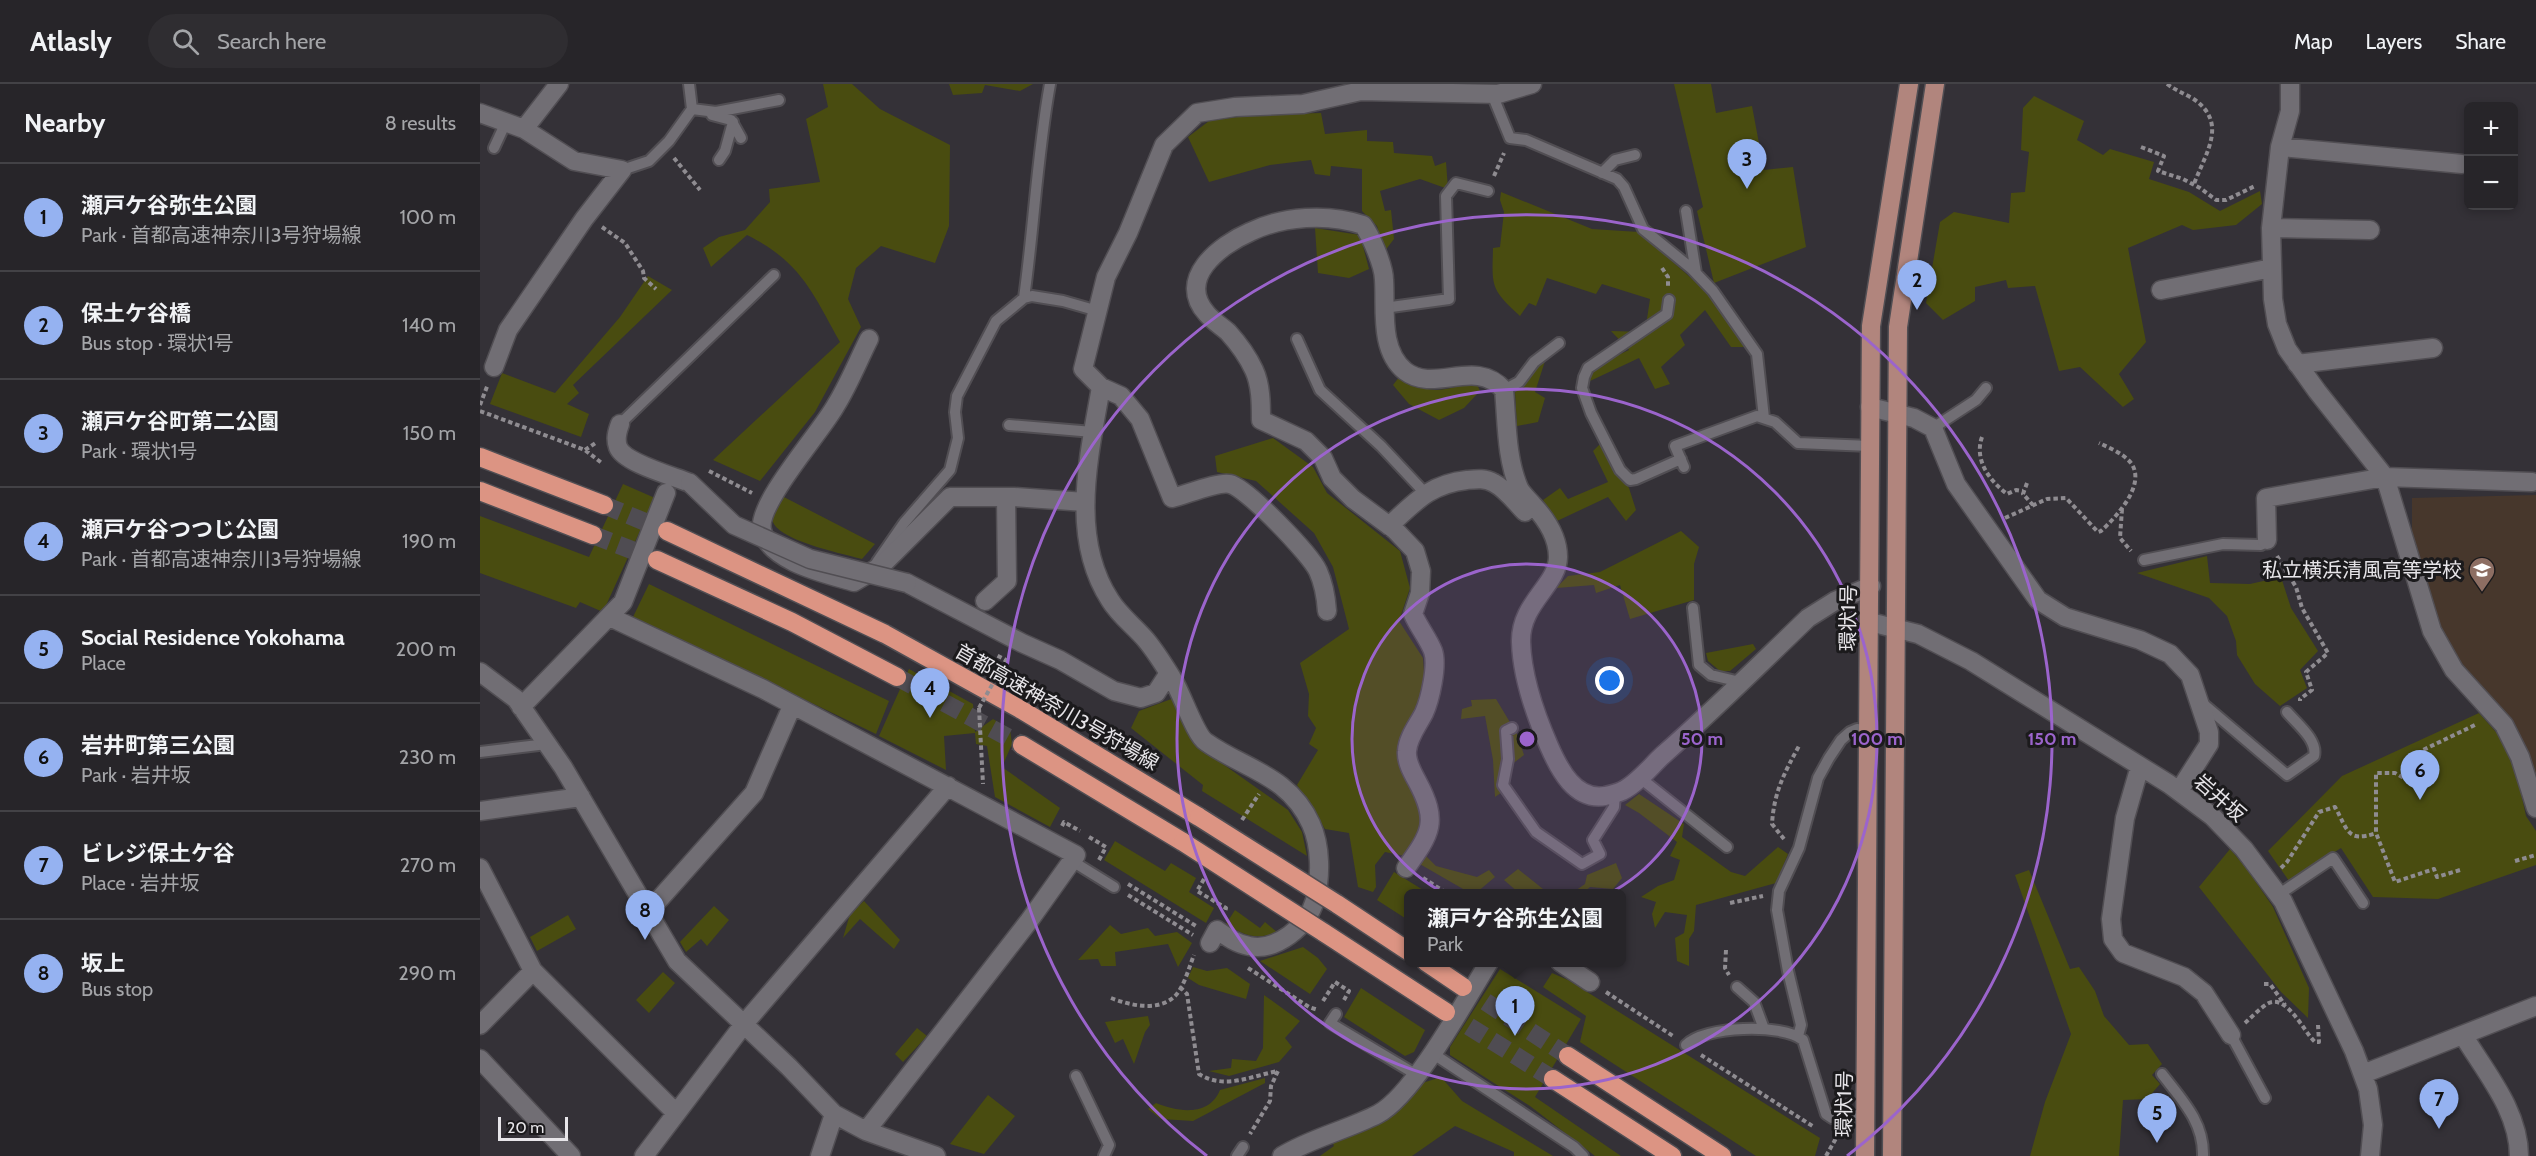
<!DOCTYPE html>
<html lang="en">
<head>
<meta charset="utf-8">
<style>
  body { margin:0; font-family:Cabin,"Noto Sans JP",sans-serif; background:#2f2d31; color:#f1f3f6 }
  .controls { position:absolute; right:18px; top:18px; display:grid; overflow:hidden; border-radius:9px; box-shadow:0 3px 9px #0003 }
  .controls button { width:54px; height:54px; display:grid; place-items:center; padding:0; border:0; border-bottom:2px solid #434246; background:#272529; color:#f1f3f6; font:30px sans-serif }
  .scale { position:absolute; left:18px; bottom:15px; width:70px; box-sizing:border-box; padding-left:6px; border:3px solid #e7e5e9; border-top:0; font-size:16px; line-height:21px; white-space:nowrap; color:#e7e5e9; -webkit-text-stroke:4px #1b1a1c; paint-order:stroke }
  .you { position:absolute; left:1130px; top:597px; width:21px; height:21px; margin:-15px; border:4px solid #fff; border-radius:50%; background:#1a73e8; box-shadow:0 0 0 9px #1a73e833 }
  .badge { display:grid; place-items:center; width:39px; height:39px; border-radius:50%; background:#95b2f1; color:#111; font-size:20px; font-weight:700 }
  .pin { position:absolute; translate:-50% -50px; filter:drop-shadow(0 2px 3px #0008) }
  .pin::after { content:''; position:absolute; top:32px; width:21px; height:18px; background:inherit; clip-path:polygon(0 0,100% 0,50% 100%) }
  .popup { position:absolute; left:924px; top:805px; width:222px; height:78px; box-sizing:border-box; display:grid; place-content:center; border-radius:9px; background:#272529; filter:drop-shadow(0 2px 4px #0005); font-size:20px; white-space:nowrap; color:#a4a5a8 }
  .popup b { font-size:22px; color:#f1f3f6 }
  .popup::after { content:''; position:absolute; left:50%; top:100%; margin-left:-12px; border:12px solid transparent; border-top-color:#272529 }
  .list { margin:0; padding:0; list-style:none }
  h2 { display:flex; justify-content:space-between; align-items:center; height:78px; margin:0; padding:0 24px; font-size:26px }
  h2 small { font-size:20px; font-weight:400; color:#a4a5a8 }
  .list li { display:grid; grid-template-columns:39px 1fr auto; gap:18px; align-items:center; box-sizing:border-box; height:108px; padding:0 24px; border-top:2px solid #434246 }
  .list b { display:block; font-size:22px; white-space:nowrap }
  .list p { margin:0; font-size:20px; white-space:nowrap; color:#a4a5a8 }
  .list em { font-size:20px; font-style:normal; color:#a4a5a8 }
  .icon { flex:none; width:33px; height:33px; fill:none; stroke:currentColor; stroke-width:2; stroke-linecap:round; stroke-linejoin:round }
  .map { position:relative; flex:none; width:2056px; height:1072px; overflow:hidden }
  header { display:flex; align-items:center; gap:36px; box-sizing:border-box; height:84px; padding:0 30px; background:#272529; border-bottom:2px solid #434246 }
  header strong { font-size:28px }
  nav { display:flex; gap:33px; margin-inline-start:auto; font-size:21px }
  .search { width:420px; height:54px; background:#2f2d31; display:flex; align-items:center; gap:15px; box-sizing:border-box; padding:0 21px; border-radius:33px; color:#a4a5a8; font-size:22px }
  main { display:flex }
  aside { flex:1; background:#272529 }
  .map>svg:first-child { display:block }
  .education { fill:#47372c }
  .green { fill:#494c10 }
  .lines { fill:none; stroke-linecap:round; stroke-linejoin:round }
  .highway-tunnel { stroke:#4f4c52; stroke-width:18; stroke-dasharray:18 9; stroke-linecap:butt }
  .lane-casing { stroke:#514e53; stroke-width:14 }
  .street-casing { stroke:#514e53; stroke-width:21 }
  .primary-casing { stroke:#514e53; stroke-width:21 }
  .highway-casing { stroke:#514e53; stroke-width:21 }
  .path { stroke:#8f8c91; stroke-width:4; stroke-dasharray:4.5 3; stroke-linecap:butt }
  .lane { stroke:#716e74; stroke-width:10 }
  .street { stroke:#716e74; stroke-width:18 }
  .primary { stroke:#b1857d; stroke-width:18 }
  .highway { stroke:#dc9483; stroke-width:18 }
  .street-bridge-casing { stroke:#514e53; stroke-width:21; stroke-linecap:butt }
  .highway-bridge-casing { stroke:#514e53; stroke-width:21; stroke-linecap:butt }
  .path-bridge { stroke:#8f8c91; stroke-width:4; stroke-dasharray:4.5 3; stroke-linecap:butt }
  .street-bridge { stroke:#716e74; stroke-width:18 }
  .highway-bridge { stroke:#dc9483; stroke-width:18 }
  .ring { fill:none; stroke:#9b64cc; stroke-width:3 }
  .labels { text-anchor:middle; stroke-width:6; stroke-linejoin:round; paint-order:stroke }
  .poi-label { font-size:20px; fill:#e7e5e9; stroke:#1b1a1c; text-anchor:end }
  .street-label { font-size:20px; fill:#e7e5e9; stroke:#1b1a1c }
  .centre { fill:#9b64cc; stroke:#1b1a1c; stroke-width:3 }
  .ring-label { font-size:18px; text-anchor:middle; font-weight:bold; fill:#9b64cc; stroke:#1b1a1c; stroke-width:6; stroke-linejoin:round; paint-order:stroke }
</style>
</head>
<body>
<header>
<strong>Atlasly</strong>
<div class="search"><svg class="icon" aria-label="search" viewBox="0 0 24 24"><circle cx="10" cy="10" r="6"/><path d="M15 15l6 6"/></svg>Search here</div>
<nav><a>Map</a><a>Layers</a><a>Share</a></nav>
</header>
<main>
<aside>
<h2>Nearby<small>8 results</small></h2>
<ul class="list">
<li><span class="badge">1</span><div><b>瀬戸ケ谷弥生公園</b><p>Park · 首都高速神奈川3号狩場線</p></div><em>100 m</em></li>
<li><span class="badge">2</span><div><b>保土ケ谷橋</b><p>Bus stop · 環状1号</p></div><em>140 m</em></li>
<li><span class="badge">3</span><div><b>瀬戸ケ谷町第二公園</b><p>Park · 環状1号</p></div><em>150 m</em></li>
<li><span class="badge">4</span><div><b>瀬戸ケ谷つつじ公園</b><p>Park · 首都高速神奈川3号狩場線</p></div><em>190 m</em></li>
<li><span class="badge">5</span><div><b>Social Residence Yokohama</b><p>Place</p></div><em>200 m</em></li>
<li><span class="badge">6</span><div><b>岩井町第三公園</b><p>Park · 岩井坂</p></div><em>230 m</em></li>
<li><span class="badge">7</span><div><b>ビレジ保土ケ谷</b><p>Place · 岩井坂</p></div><em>270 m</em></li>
<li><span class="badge">8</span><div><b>坂上</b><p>Bus stop</p></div><em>290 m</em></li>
</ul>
</aside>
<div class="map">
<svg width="2056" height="1072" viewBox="0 0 2056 1072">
  <rect width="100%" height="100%" fill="#343137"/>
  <path class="education" d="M2056 411V698L2038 646 1965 560 1932 457V414Z"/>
  <path class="green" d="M343 0H372L400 25 470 61 469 142 455 179 401 162 376 184 368 215 381 243 335 328 280 397 233 376 360 258C332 208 321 178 267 151L231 183 223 164 239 153 265 146 290 118 289 105 340 98 326 35 348 23Z
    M469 0H553L540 7 505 1 502 9 473 11Z
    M1194 0H1231L1236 29 1272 22 1284 86 1313 83 1326 163 1234 199 1217 127 1223 123Z
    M1554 12 1604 37 1597 56 1623 71 1630 65 1674 78 1669 95 1709 108 1740 127 1780 107 1782 120 1756 141 1713 146 1702 141 1648 164 1666 258 1639 290 1654 315 1643 323 1600 283 1579 287 1555 202 1528 204 1526 196 1495 203V217L1463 236 1446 219 1460 138 1474 128 1529 139 1531 109 1545 108 1549 68 1541 66 1543 24Z
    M841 29 845 50 887 46V57L913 58 914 69 952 72 955 82 966 78 968 105 940 95 900 107 905 127 911 126 914 155 904 168 897 142 882 127V85L851 82 850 92 835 90 831 76 790 81 729 98 708 53 729 37 772 31Z
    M1021 108 1112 145 1159 148 1229 210 1264 263H1251L1225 226 1200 251 1205 261 1181 283 1190 300 1175 305 1159 274 1110 297 1113 283 1149 266 1131 247 1165 248 1170 215 1122 200 1116 210 1067 194 1056 222 1049 219 1040 232C1010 205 1012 202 1013 164L1020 163 1024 128 1020 116Z
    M835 144 880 151 889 185 869 194 838 189Z
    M168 192 192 206 93 301 99 309 87 320 109 330 101 353 10 320 22 289 75 309 140 233Z
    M1065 277 1055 308 1065 314 1058 338 1037 342 1035 308C1047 299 1051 284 1065 277Z
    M920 292C953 313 960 306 996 298L1000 307 984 324 959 336 929 320 913 301Z
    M793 354 833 383 847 409 920 467 930 504 919 537 943 574 945 605 930 639 945 742 925 772 905 768 895 781 896 803 893 808 878 803 869 749 845 745 817 701 838 666 829 660 836 644 828 632 829 610 820 579 869 545 853 483 834 449 776 397 737 388 735 372Z
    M1120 360 1149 404 1156 426 1146 437 1128 413 1077 437 1063 416 1080 404 1088 415 1128 398 1113 367Z
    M143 400 175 414 123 528 100 518 96 524 0 489V432L109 473Z
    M300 411 395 460 382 475C364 470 300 457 293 438 290 429 296 419 300 411Z
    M1201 447 1219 463 1214 480V516L1150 535 1140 501 1116 509 1114 501 1076 504 1088 492 1120 488Z
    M1727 472 1730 499 1770 500 1801 493 1811 524 1838 567 1820 586 1827 604 1800 622 1775 600 1757 571 1756 557 1747 532 1729 514 1657 489Z
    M169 500 409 617 396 650 153 533Z
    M1273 560 1276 565 1250 587H1240L1228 577 1226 569Z
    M429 585 493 620 495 648 513 635 530 645 532 660 522 683 580 724 570 743 515 713 507 662 496 660 495 649 464 652 466 686 399 652Z
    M694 614 713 659 808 726 822 748 827 772 722 707 723 701 651 644 659 627Z
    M1016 615 1037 650 1044 671 1031 681 1028 704 1015 713 1013 676 1005 632 981 635 982 625 992 622 991 616Z
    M1999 629 2023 656 2039 700 2046 732 2056 747V781L1958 815 1893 813 1861 764 1809 797 1788 767 1862 692Z
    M1159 710 1204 740 1202 753 1251 788 1265 792 1298 763 1308 770 1296 799 1216 821 1214 847 1209 855V882L1197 877 1195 854 1204 849 1207 831 1185 828 1175 844 1172 830 1176 818 1161 813 1178 802 1194 796 1200 776 1190 772 1197 758 1159 729 1145 721Z
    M635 757 685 787 691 779 716 794 709 808 734 824 726 839 624 776Z
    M1750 765 1767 785 1793 823 1829 904 1828 934 1801 908 1719 803Z
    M944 770 956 782 997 793 1009 786 1015 793 996 809H990L938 779Z
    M1136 779 1142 794 1133 805 1110 803 1103 809H1092L1105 800 1107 791Z
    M1038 785 1068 809H1039L1024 796Z
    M1549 786 1590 885 1599 883 1615 907 1624 932 1649 961 1668 960 1682 980 1672 991 1680 1000 1667 1015 1643 1016 1639 1072H1550L1565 1018 1591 950 1535 791Z
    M914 788 948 809 928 810V836L897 816Z
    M384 817 420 856 414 865 380 835 363 854 370 830Z
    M234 822 249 836 227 862 221 855 206 868 200 858Z
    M755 826 780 844 785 838 798 849C774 855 767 853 746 840Z
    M88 831 96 845 57 867 50 853Z
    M630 841 641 850 668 844 675 852 697 848 712 859 698 883 688 860 635 868 636 882H621L618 875 598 876Z
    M823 863 838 874 847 885 830 910 780 877Z
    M713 883 727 887 747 884 770 900 766 915 719 901 708 894Z
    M1020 885 1101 935 1055 1013 1141 1072H1115L1050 1022 970 971V963Z
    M183 888 195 899 169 929 156 916Z
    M1072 889 1088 896 1340 1054 1335 1072H1276L1100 958 1106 932 1063 903Z
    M881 904 945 946 934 968 925 972 864 933Z
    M784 911 820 937 805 954 812 963 799 978 749 992 729 987 751 984 752 975 776 977 783 964Z
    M668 932 670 941 665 948 654 980 643 955 635 959 625 938Z
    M437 944 447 952 423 978 415 970Z
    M961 993 982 1017 1073 1072H1034V1068L975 1042 932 1072H840L854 1062 851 1055 933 1002Z
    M785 994V999L713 1037 681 1035 668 1025 676 1019C698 1028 729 1033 740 1006Z
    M508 1011 535 1032 504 1070 470 1060Z"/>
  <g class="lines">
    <path class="highway-tunnel" d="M124 421 187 447
      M113 451 175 475
      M417 593 542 661
      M983 903 1088 972
      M966 928 1073 995"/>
    <g class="lane-casing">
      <path id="lane" d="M1012 10 1030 54 1046 56 1137 95 1144 103 1163 145 1211 184 1233 207 1277 270 1284 334
        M212 25 236 28 299 16
        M232 31 251 36 261 54
        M14 64 26 38
        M239 76 245 67 253 38
        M142 86 169 77 189 57 212 25 209 0
        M1122 89 1135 76 1155 71
        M1206 127 1216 189
        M544 214C554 143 557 71 570 0
        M1189 216 1187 230 1108 284 1104 293 1102 304 1111 329 1140 386 1150 396 1156 395 1201 375
        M904 224 969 215 966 112 976 99 1008 107
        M817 255 840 306 901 362 945 409
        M1024 306 1039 298 1054 278 1079 259
        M140 340 294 191
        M529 341 613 348
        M1453 344 1496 316 1506 304
        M1204 383 1195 362 1277 332 1295 338 1318 359 1390 362
        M1664 476 1743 460 1781 461 1787 456
        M397 478 424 439 470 386 478 354 475 328 477 312 516 237 544 214 552 212 583 217 618 227
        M1213 524 1219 581 1231 591 1260 598
        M1721 618 1807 691 1834 672C1838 656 1817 640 1807 628
        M1032 644 1026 647 1028 675 1023 701 1056 748 1102 780 1120 770 1113 756 1134 723 1135 709
        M0 668 67 660
        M1159 693 1247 763
        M592 777 634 803
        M1798 811 1853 774 1883 819
        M1257 903 1274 918 1284 945
        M856 930 850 939 937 991
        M1751 951 1785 1014
        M1318 952 1321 941 1308 887 1297 826 1299 807 1319 764 1338 694 1349 674 1361 656 1370 648 1377 645 1390 647
        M1206 961C1224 942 1302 939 1323 956L1346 1030 1352 1034 1387 1030
        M952 969 1094 1063 1103 1072
        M1682 990C1702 1016 1724 1038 1723 1072
        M596 992 629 1061 624 1072
        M757 1072 763 1063"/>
    </g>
    <g class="street-casing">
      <path id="street" d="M1810 0V27L1800 63 1791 144 1793 215 1797 240 1807 265 1837 307 1905 393 1952 547 1974 586 2024 641 2040 673 2056 724
        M0 29 44 45 94 77 142 86 104 135 28 246 14 283
        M44 45 79 0
        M1800 63 1982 80
        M1791 144 1890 146
        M1681 206 1792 184
        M389 255C378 277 369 300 356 321 342 347 276 420 282 446 289 478 347 490 374 498L401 482 470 413H534L605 418
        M1817 280 1953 264
        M621 303 641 312 660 335 692 414C705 411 739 397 750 400 767 404 830 470 838 487 844 500 846 513 847 527
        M1390 323 1434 334 1453 344 1476 400 1558 516 1585 533 1660 556 1690 570 1710 591 1729 648V660L1699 707
        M140 340C137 348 135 355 138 363 144 379 193 392 210 399
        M909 442C935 418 950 400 987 396 997 395 1005 394 1014 399 1026 405 1036 419 1045 428
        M1787 456 1786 414 1905 393 2052 398
        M427 499 542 559 580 576 634 607 661 614 676 609 689 589
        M505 517 527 497 526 413
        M130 533 283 605 596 771 549 837 386 1047
        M1390 538 1438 550 1491 577 1689 700 1732 732 1764 765 1803 817 1874 967 1888 1005 1893 1041 1890 1072
        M0 588 36 615 83 683 197 877 309 983 354 1030 386 1047 456 1072
        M41 623 143 518 186 409
        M1660 682 1645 734 1631 835 1633 855 1643 869 1704 893 1724 909 1751 951
        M0 727 101 713
        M0 784 53 887 196 1029
        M926 784C951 749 959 738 937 697 932 688 926 677 927 667 928 653 938 641 944 629 950 616 958 581 953 567 949 556 938 542 933 530L940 509 941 487 935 467 915 446 873 415 852 394 843 374 826 357 781 336C781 320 781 301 774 286 768 273 757 258 748 248 741 242 733 237 727 230 695 195 740 161 770 148 803 132 848 129 883 141 891 152 904 182 904 196 906 224 899 266 925 287 955 310 995 273 1024 306 1027 337 1026 374 1039 404 1042 410 1049 416 1053 421 1066 435 1078 453 1078 473 1078 501 1040 519 1041 558 1042 593 1055 630 1069 662 1079 685 1095 717 1125 712 1130 711 1138 709 1142 707 1157 700 1171 682 1183 671 1233 627 1280 580 1328 534L1355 517 1391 502
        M168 828 274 709 312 622
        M730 859 737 846C747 853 757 860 769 862 796 868 828 842 835 816 841 793 841 762 831 740 809 691 764 685 726 658 715 651 701 607 692 594 684 581 676 568 666 556 655 543 639 531 630 516 589 453 609 372 621 303L603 285 626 193 648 149 684 61 717 29 755 23 823 20 881 7 1018 10 1052 0
        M1080 878 1110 898
        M0 941 53 887
        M1983 951C2006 989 2039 1027 2039 1072
        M0 975 91 1072
        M1883 990 2056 922
        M164 1072 264 940 468 702
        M340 1072 354 1030
        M802 1072C831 1054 867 1046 898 1030 934 1011 986 915 1009 878"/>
    </g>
    <g class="primary-casing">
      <path id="primary" d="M1385 1072 1391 242 1429 0
        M1412 1072 1418 243 1455 0"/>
    </g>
    <g class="highway-casing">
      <path id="highway" d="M0 373 124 421
        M0 407 113 451
        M187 447 405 550 540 625 719 733
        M177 476 312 538 417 593
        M542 661 703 758
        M857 820 928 867
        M843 848 966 928
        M946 878 983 903
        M1088 972 1242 1072
        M1073 995 1192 1072"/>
    </g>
    <path class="path" d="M1687 0C1695 6 1703 9 1712 14 1749 38 1726 68 1714 100
      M1661 63 1684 72 1678 87 1703 95 1720 104 1736 116H1746L1775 102
      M194 74 220 106
      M1014 92 1024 69
      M122 143 145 159 163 187 164 194 176 205
      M1182 184 1188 193V202
      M0 321 8 300
      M0 327 105 366 123 380
      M1502 353C1494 376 1509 396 1527 410L1536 406 1543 407
      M105 366 117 358
      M229 387 272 409
      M1547 399 1543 410 1553 421
      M1642 425 1640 454 1651 467
      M1525 434 1567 415 1586 414 1618 448 1621 447C1635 434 1667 401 1651 379 1644 370 1630 364 1619 359
      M1797 472 1816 503 1822 524 1848 569 1826 588 1832 606 1820 615V617
      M499 624 503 700
      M762 736 779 710
      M582 742 584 738 600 747
      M609 753 626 763 619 776
      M1304 755 1292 740C1294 707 1305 688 1320 660
      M2035 777 2056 771
      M1801 784 1807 778 1839 728 1855 723C1868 746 1867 759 1896 749
      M1980 786 1957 793 1954 785 1915 798 1896 749V689H1915L1929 697H1937L1943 687V666L1997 640
      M943 794 968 810
      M724 795 717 807 746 824 745 828
      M648 800 716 842
      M648 811 713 851
      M1250 819 1283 812
      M1246 866 1245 884 1249 891
      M768 884 829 923 838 926
      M1784 900H1790L1805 921
      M700 903 707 910 719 990C744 1006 771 992 798 987L791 1002 790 1017 770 1050
      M1126 908 1193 952
      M631 914C649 921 677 928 694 913 704 904 709 883 714 871
      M843 917 855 898 869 907 864 916
      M1765 939C1772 933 1779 925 1787 920 1806 908 1824 948 1835 958H1839L1838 941
      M1221 971 1334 1043
      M1346 1072 1359 1049"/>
    <use href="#lane" class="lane"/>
    <use href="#street" class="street"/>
    <use href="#primary" class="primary"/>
    <use href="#highway" class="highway"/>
    <g class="street-bridge-casing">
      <path id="street-bridge" d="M210 399 254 441 330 475 427 499"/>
    </g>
    <g class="highway-bridge-casing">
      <path id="highway-bridge" d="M719 733 857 820
        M703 758 843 848"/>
    </g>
    <path class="path-bridge" d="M499 624 526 576 516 571"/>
    <use href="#street-bridge" class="street-bridge"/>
    <use href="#highway-bridge" class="highway-bridge"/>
  </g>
  <circle cx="1047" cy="655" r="175" fill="#9b64cc" fill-opacity=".12"/>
  <g class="ring">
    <circle cx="1047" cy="655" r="175"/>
    <circle cx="1047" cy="655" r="350"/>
    <path d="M727 1072A525 525 0 1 1 1367 1072"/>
  </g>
  <defs>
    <g id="school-pin" transform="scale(1.35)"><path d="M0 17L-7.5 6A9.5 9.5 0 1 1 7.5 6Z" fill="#8d6e63" stroke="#1b1a1c"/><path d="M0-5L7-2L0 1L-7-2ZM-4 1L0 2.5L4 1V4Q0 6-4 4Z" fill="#fff"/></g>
  </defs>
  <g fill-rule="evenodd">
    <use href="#school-pin" x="2002" y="486"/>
  </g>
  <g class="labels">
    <g class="poi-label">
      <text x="1982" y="493">私立横浜清風高等学校</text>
    </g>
    <g class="street-label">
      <text transform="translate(1368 534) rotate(-89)" y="7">環状1号</text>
      <text transform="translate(577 623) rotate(30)" y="7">首都高速神奈川3号狩場線</text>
      <text transform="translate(1740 714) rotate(41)" y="7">岩井坂</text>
      <text transform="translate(1364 1020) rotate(-89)" y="7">環状1号</text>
    </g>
  </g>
  <circle cx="1047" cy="655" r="9" class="centre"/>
  <g class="ring-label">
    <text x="1222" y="661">50 m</text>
    <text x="1397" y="661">100 m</text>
    <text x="1572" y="661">150 m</text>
  </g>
</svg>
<div class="controls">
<button>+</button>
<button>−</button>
</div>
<div class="scale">20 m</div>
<div class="you"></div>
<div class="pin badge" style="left:1035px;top:952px">1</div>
<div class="popup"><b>瀬戸ケ谷弥生公園</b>Park</div>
<div class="pin badge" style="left:1437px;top:226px">2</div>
<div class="pin badge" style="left:1267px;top:105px">3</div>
<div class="pin badge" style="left:450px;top:634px">4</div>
<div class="pin badge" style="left:1677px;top:1059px">5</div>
<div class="pin badge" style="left:1940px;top:716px">6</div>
<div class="pin badge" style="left:1959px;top:1045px">7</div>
<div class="pin badge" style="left:165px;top:856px">8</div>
</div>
</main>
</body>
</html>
